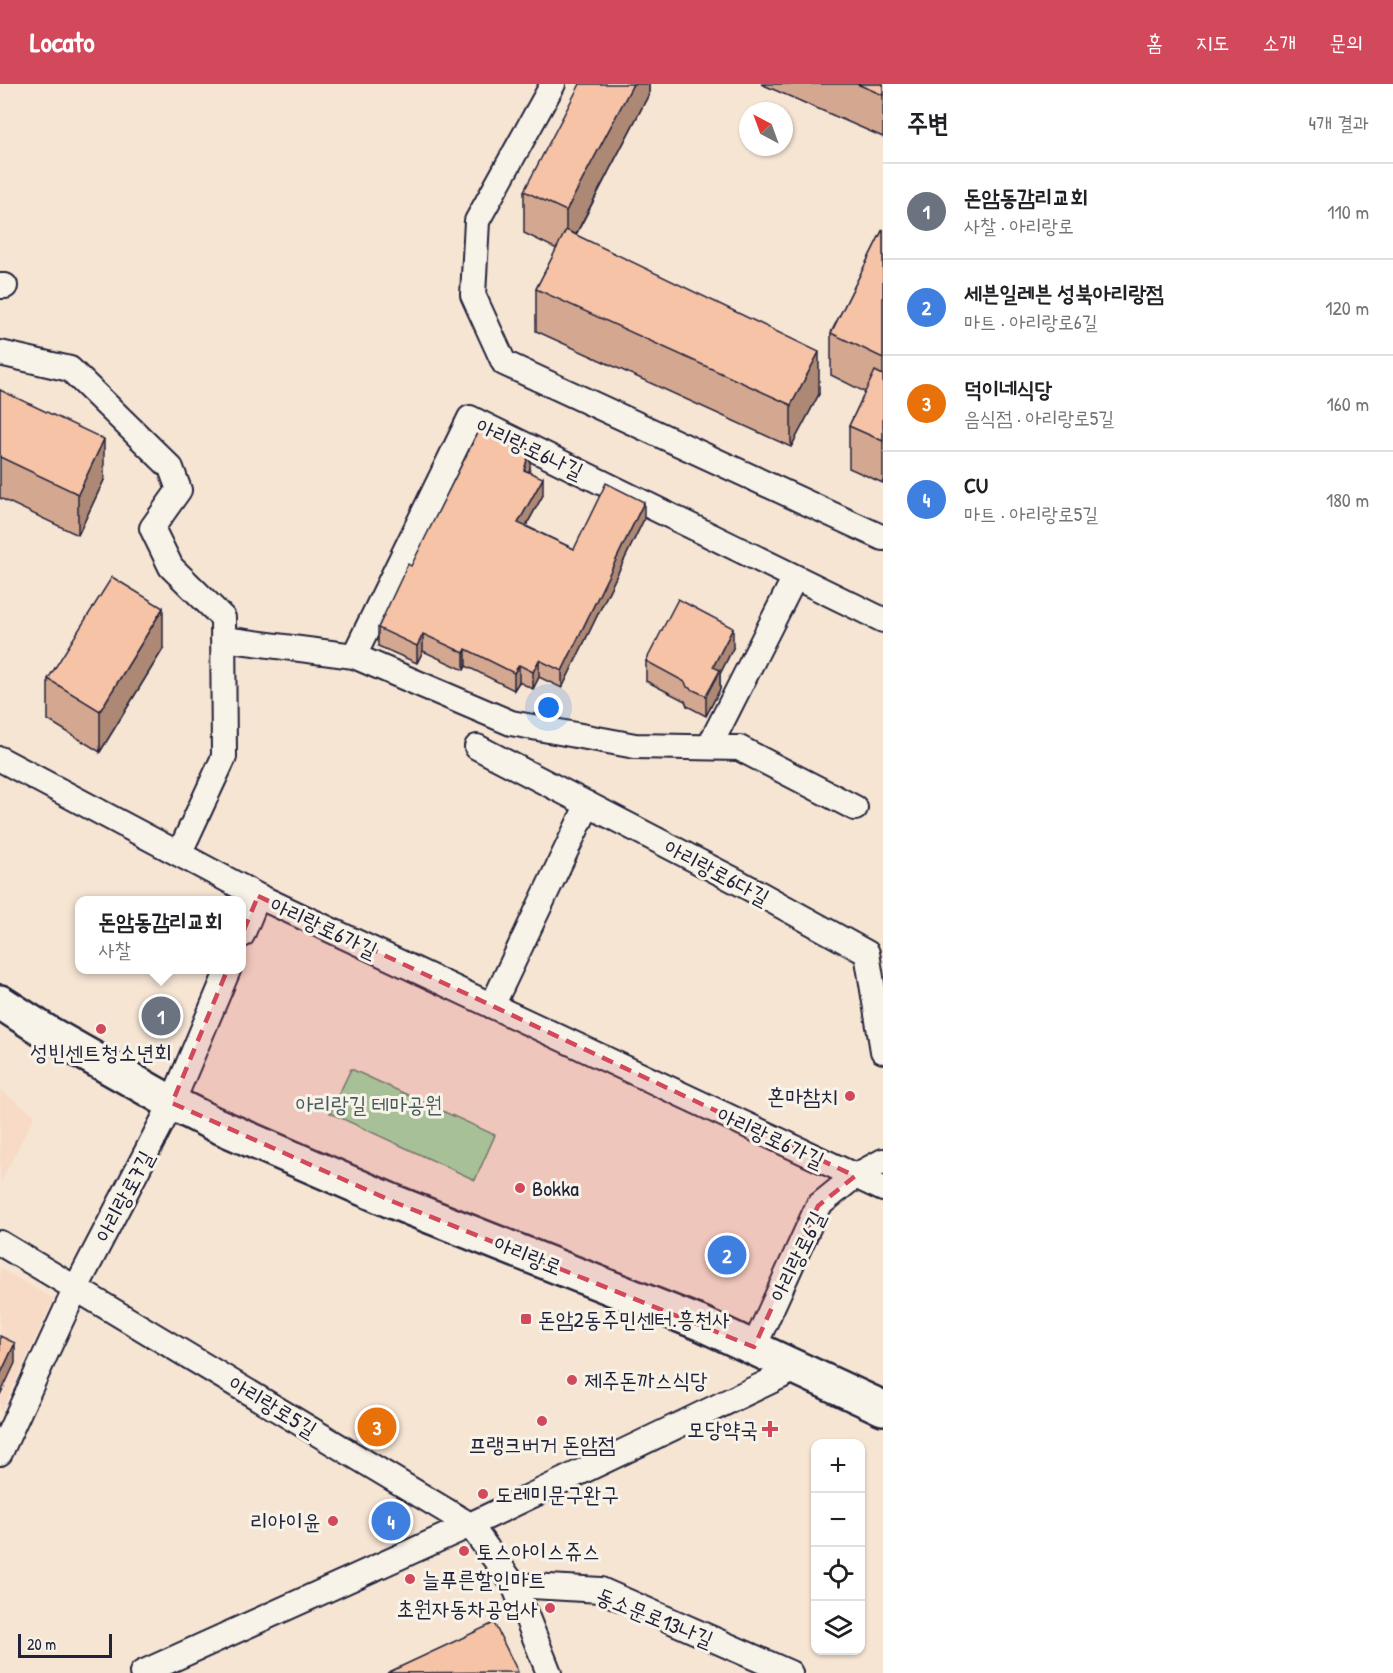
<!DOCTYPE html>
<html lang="ko">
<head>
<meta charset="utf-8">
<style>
  body { margin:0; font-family:"Patrick Hand","Poor Story",sans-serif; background:#f6f6f6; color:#202124 }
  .controls { position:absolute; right:18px; bottom:18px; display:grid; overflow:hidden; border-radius:12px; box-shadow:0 2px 4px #0004 }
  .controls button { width:54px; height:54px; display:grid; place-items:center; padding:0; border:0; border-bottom:2px solid #e0e0e0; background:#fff; color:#202124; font:30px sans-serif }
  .compass { position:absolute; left:739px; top:18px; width:54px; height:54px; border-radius:50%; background:#fff; box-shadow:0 2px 4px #0004; rotate:319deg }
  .scale { position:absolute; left:18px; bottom:15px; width:94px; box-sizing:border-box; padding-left:6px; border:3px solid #22223b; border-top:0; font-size:16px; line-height:21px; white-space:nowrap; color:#22223b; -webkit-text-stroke:4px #f7f3e8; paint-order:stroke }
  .you { position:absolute; left:549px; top:624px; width:21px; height:21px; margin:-15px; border:4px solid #fff; border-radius:50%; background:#1a73e8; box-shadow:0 0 0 9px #1a73e833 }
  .badge { display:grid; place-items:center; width:39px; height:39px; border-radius:50%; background:#d1495b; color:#fff; font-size:20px; font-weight:700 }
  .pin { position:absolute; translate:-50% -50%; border:3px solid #fff; box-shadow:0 2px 6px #0006 }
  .popup { position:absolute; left:75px; top:812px; width:171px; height:78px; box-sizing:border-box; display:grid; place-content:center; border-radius:12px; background:#fff; filter:drop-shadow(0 2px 4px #0005); font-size:20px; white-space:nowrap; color:#757577 }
  .popup b { font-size:22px; color:#202124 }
  .popup::after { content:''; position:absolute; left:50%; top:100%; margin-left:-12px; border:12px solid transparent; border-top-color:#fff }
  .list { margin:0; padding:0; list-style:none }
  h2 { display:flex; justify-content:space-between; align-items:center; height:78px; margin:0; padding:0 24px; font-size:26px }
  h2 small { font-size:20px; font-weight:400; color:#757577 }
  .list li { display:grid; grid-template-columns:39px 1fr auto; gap:18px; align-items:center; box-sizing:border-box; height:96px; padding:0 24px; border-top:2px solid #e0e0e0 }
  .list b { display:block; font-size:22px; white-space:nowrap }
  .list p { margin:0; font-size:20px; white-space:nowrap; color:#757577 }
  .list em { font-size:20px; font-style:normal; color:#757577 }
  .icon { flex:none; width:33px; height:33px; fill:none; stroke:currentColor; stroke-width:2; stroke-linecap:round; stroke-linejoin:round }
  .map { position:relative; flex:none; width:883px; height:1589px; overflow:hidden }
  header { display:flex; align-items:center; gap:36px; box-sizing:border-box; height:84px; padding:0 30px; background:#d1495b; color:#fff }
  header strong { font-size:28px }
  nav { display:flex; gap:33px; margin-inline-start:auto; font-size:21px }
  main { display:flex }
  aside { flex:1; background:#fff }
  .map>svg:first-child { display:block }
  .built { fill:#f7dbc6 }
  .green { fill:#9ddea7; stroke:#608071; stroke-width:1.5 }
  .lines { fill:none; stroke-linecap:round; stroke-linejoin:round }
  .minor-casing { stroke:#22223b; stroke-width:28 }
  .secondary-casing { stroke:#22223b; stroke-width:38 }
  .minor { stroke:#f7f3e8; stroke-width:24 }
  .secondary { stroke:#f7f3e8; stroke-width:33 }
  .wall { fill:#d4a890; stroke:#22223b; stroke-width:1.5 }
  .shaded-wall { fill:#ac8875; stroke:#22223b; stroke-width:1.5 }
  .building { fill:#f6c3a7; stroke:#22223b; stroke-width:1.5 }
  .marked { fill:#d1495b; fill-opacity:0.2; stroke:#d1495b; stroke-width:4.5; stroke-dasharray:12 8; stroke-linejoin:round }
  .poi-dot { fill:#d1495b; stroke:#f7f3e8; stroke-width:2 }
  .labels { text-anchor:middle; stroke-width:6; stroke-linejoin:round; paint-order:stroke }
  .street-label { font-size:22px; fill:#22223b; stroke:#f7f3e8 }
  .poi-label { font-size:22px; fill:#22223b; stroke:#f7f3e8; text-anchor:start }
  .park-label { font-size:22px; fill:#475a5b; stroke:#f7f3e8 }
</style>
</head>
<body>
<header>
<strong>Locato</strong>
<nav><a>홈</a><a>지도</a><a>소개</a><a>문의</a></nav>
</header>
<main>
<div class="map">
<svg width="883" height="1589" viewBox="0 0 883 1589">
  <rect width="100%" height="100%" fill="#f7e5d4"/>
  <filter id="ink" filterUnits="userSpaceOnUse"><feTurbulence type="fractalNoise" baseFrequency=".0167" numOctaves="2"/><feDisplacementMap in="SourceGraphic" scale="12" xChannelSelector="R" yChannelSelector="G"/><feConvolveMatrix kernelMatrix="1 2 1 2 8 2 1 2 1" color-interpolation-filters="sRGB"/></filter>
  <g filter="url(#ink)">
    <path class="built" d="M0 1006 35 1031 0 1100Z
      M0 1184 54 1215 0 1330Z"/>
    <path class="green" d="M351 985 495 1051 475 1096 330 1029Z"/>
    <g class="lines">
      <g class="minor-casing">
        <path id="minor" d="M553 0 477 137 473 211 504 279 883 454
          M0 202H5
          M0 269 70 285 171 384 179 406 152 444 171 483 223 534 224 673 179 770
          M223 555 354 572 511 639 635 662 739 664 855 724
          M354 572 470 334 883 536
          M477 663 740 799 867 869 883 967
          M709 663 795 493
          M0 675 258 812 883 1105
          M242 851 258 812
          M492 922 588 720
          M0 1159 470 1441 514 1501 549 1589
          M754 1263 818 1122 855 1092 883 1077
          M0 1369 76 1204 172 1019 228 886
          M514 1501 601 1506 790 1589
          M142 1589 470 1441 798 1284"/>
      </g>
      <g class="secondary-casing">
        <path id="secondary" d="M0 918 45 947 172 1019 214 1040 394 1118 702 1240 883 1324"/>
      </g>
      <use href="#minor" class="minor"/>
      <use href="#secondary" class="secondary"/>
    </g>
    <path class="wall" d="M649 0V10L576 151 819 310 791 363 536 247V205L557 165 524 149V107Z
      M761 0H883V53Z
      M883 145V399L849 384V342L865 308 831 291V249Z
      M0 306 104 396 78 451 0 414Z
      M530 384 529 388 543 411 526 442 574 465 644 435 562 604 539 593 533 605 519 598 514 606 466 582 464 586 423 567 417 579 378 562V544L411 482Z
      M733 564 720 590V605L706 632 687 622 685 617 646 597V577Z
      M163 565 100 668 48 636V595Z"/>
    <path class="shaded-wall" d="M633 0H649V10L566 169V127Z
      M819 268V310L791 363V321Z
      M104 355V396L78 451V410Z
      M530 366V384L524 403V386Z
      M543 394V411L518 456V439Z
      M644 418V435L562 604V587Z
      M163 524V565L100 668V627Z
      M733 544V564L720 590V605L706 632V612L713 583Z
      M423 550V567L417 579V562Z
      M466 565V582L464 586V569Z
      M539 576V593L533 605V588Z
      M519 581V598L514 606V589Z
      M15 1259V1279L0 1311V1291Z"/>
    <path class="building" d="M580 0H633L566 127 524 107Z
      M857 0H883V11Z
      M883 145V274L831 249Z
      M566 146 819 268 791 321 536 205Z
      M875 287 883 291V357L849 342Z
      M0 306 104 355 78 410 0 373Z
      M481 342 530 366 524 386 543 394 518 439 574 465 606 399 644 418 562 587 539 576 533 588 519 581 514 589 466 565 464 569 423 550 417 562 378 544 408 480 411 482Z
      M112 493 163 524 100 627 48 595Z
      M678 515 733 544 713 583 720 586 706 612 687 603 685 598 646 577Z
      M0 1252 15 1259 0 1291Z
      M494 1539 518 1588 387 1589Z"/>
  </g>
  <path class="marked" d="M258 812 855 1092 818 1122 754 1263 394 1118 172 1019Z"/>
  <g class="poi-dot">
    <circle cx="101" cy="945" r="6"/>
    <circle cx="850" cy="1012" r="6"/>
    <circle cx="520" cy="1104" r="6"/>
    <rect x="520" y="1229" width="12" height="12" rx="3"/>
    <circle cx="572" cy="1296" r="6"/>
    <circle cx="542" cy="1337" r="6"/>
    <path d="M767 1336h6v6h6v6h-6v6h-6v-6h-6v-6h6z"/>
    <circle cx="483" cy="1410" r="6"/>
    <circle cx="333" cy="1437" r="6"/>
    <circle cx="464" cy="1467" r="6"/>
    <circle cx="410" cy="1495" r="6"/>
    <circle cx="550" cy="1524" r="6"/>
  </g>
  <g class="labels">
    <g class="street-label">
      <text transform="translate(530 364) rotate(25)" y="8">아리랑로6나길</text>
      <text transform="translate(717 788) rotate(28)" y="8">아리랑로6다길</text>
      <text transform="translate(324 843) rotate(25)" y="8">아리랑로6가길</text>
      <text transform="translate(771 1053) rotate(25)" y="8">아리랑로6가길</text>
      <text transform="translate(124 1112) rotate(-62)" y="8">아리랑로7길</text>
      <text transform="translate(528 1171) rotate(22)" y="8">아리랑로</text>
      <text transform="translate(797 1172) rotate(-64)" y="8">아리랑로6길</text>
      <text transform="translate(273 1322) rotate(31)" y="8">아리랑로5길</text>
      <text transform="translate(655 1533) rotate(22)" y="8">동소문로13나길</text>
    </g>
    <g class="poi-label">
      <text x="101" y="976" text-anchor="middle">성빈센트청소년회</text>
      <text x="838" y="1020" text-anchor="end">혼마참치</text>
      <text x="532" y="1112">Bokka</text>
      <text x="538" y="1243">돈암2동주민센터.흥천사</text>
      <text x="584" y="1304">제주돈까스식당</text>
      <text x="758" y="1353" text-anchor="end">모당약국</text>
      <text x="542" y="1368" text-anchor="middle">프랭크버거 돈암점</text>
      <text x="495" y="1418">도레미문구완구</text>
      <text x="321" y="1445" text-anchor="end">리아이윤</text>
      <text x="476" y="1475">토스아이스쥬스</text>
      <text x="422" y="1503">늘푸른할인마트</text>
      <text x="538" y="1532" text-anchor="end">초원자동차공업사</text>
    </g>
    <g class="park-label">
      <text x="369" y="1028">아리랑길 테마공원</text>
    </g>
  </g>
</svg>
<div class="controls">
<button>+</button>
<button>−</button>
<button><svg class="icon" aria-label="locate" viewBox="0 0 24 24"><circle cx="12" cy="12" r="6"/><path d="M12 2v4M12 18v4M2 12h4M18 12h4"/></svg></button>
<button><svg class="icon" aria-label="layers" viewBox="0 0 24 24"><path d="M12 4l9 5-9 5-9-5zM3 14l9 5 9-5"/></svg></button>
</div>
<svg class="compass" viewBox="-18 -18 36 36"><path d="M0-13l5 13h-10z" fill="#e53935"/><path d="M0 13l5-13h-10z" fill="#757577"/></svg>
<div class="scale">20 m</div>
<div class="you"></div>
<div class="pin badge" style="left:161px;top:932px;background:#6b7280">1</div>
<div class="popup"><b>돈암동감리교회</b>사찰</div>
<div class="pin badge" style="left:727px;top:1171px;background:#3f7fe0">2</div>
<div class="pin badge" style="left:377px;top:1343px;background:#e8710a">3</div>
<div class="pin badge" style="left:391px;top:1437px;background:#3f7fe0">4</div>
</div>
<aside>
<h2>주변<small>4개 결과</small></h2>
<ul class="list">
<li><span class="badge" style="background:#6b7280">1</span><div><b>돈암동감리교회</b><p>사찰 · 아리랑로</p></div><em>110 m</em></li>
<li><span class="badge" style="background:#3f7fe0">2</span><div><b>세븐일레븐 성북아리랑점</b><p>마트 · 아리랑로6길</p></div><em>120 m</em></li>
<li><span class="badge" style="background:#e8710a">3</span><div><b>덕이네식당</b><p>음식점 · 아리랑로5길</p></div><em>160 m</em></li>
<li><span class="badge" style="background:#3f7fe0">4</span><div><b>CU</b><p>마트 · 아리랑로5길</p></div><em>180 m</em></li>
</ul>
</aside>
</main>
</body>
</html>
